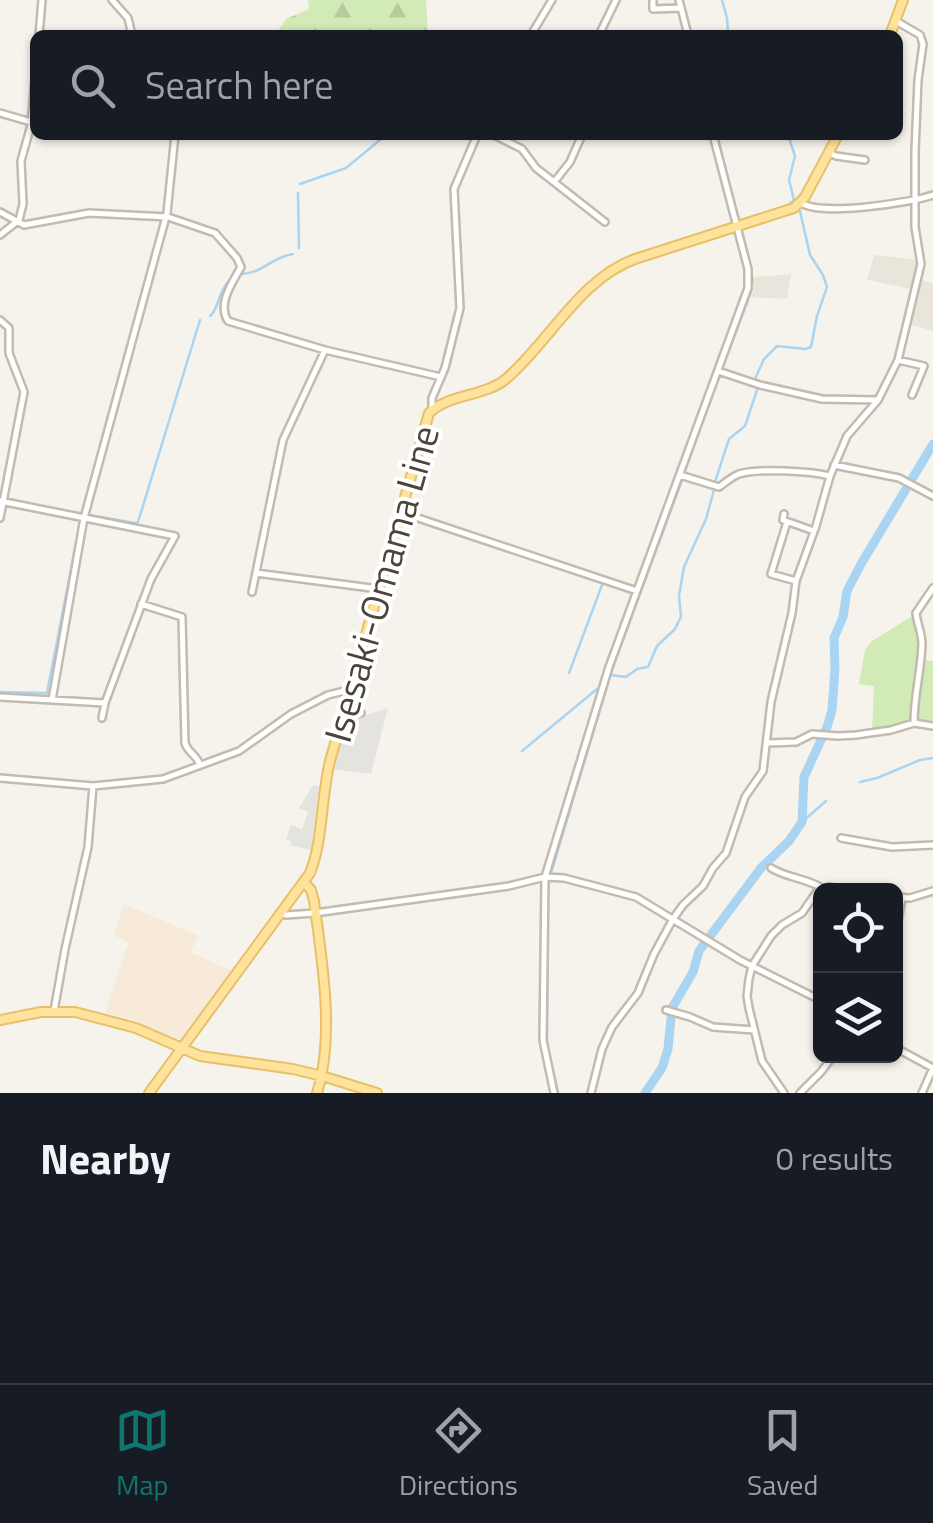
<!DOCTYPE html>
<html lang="en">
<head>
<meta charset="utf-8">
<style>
  body { margin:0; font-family:"Titillium Web",sans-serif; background:#242831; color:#f1f3f6 }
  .controls { position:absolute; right:30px; bottom:30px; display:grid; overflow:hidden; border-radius:15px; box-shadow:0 2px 8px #0004 }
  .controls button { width:90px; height:90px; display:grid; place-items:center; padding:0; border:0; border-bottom:2px solid #363941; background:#171b24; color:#f1f3f6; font:50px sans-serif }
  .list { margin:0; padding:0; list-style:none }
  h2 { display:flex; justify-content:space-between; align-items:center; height:130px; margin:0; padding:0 40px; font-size:42px }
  h2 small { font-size:32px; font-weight:400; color:#9ea1a6 }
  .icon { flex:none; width:55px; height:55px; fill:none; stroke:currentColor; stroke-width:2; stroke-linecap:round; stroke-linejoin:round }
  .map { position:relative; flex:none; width:933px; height:1093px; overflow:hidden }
  .search { position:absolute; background:#171b24; box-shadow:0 2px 8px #0004; left:30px; right:30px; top:30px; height:110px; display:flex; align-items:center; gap:25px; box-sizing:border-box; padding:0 35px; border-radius:15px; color:#9ea1a6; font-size:38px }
  .sheet { height:290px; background:#171b24 }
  nav { display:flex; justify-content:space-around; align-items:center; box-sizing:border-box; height:140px; border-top:2px solid #363941; background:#171b24; font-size:28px; color:#9ea1a6 }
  nav a { display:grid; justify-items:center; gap:5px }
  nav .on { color:#0f766e }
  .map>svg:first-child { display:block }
  .residential { fill:#eae5da }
  .commercial { fill:#f7ead8 }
  .green { fill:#d2eab5 }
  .forest { fill:url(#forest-firs) }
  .parking { fill:#e5e3e0 }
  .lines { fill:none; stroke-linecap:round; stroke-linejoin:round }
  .stream { stroke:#a9d4f2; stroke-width:2.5 }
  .river { stroke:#a9d4f2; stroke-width:9 }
  .minor-casing { stroke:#c2bbae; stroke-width:10 }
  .major-casing { stroke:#e6c16a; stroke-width:12 }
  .minor { stroke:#fff; stroke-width:5 }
  .major { stroke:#ffe39c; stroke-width:8 }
  .labels { text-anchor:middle; stroke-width:8; stroke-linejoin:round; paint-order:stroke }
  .street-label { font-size:38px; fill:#4b4439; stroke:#fff }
</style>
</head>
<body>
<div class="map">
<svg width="933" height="1093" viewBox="0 0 933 1093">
  <defs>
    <pattern id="forest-firs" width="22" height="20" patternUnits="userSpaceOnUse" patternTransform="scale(2.5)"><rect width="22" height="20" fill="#d2eab5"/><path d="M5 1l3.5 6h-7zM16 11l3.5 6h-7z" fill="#b6ca9c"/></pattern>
  </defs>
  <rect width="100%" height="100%" fill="#f6f3ec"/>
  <path class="residential" d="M874 255 919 260 912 289 867 280Z
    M791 274 787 299 748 297 749 292H753L755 277Z
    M919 278 933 284V331L909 324Z"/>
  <path class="commercial" d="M124 904 199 936 190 952 234 972 182 1038 175 1040 135 1020 105 1013 125 951 131 943 114 936Z"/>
  <path class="green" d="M914 615 920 639 917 683 911 698 912 721 872 730 874 686 859 684 865 650 872 641Z
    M923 660 933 661V723L916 720C917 699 921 681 923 660Z"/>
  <path class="forest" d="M308 0H426L428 34 275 35 286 19 309 9Z"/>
  <path class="parking" d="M388 708 371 774 332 769 347 721Z
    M313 785 319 786 311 850 290 845 291 841 286 839 291 825 302 829 308 812 299 808Z"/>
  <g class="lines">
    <path class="stream" d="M682 0 691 35
      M722 0 727 18 728 35
      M527 35 548 0
      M717 135 739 221
      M300 184 346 168 386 135
      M298 193 299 248
      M786 207 794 200 789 180 795 156 788 135
      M741 232 753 280 751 291
      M242 274C265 272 270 258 293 254
      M210 316C219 310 217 292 230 280
      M722 368 748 300
      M755 379 764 359 777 346 805 349 811 347 817 316 827 287 823 275 810 255 800 211
      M684 473 719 376
      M682 480 610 675 626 677 637 669 648 667 657 646 675 629 681 617 679 596 684 567 706 519 714 490
      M715 482 729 439 745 426 757 390
      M0 498H1
      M9 500 78 513
      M89 515 135 523 138 522 200 320
      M569 673 602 585
      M0 692 47 693 80 523
      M522 751 597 689
      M860 782 877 778 920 760 933 758
      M802 822 826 801
      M551 873 608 683
      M548 883 547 1044 558 1093"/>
    <path class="river" d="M645 1093 662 1068 668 1049 672 1008 693 972 699 951 761 868 789 841 802 822 804 777 827 727 832 710 835 669 834 638 843 617 847 591 861 564 933 444"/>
    <g class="minor-casing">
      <path id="minor" d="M112 0 128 18 132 35
        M653 0V9L681 8
        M679 0 688 35
        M39 35 42 0
        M531 35 552 0
        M599 35 616 0
        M0 113 31 122
        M494 135 522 149 536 168 605 222
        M829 153 836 156 865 160
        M555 181 570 162 582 135
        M800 202C819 217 909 203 933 195
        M0 212 24 225 89 213 168 217 215 233 237 258 241 267C232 283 217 304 228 321L325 350 441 377
        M0 235 19 220 23 204 21 161 31 125 35 79
        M0 320 9 328V353L24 392 0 518
        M898 360 924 366 912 395
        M718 371 760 385 822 399 878 400
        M432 410V398L445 368 460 308 454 189 477 135
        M834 465 899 478 933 496
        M680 475 719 487C725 483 731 477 739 474 758 468 810 471 830 476
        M0 501 175 536 151 579 105 703 102 718
        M400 512 637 591
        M784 514 783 520 814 531
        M787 522 771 574 796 581
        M256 573 379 589
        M252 592 283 440 325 350
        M141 604 182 617 185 743C188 753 197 755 200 765
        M0 697 105 703
        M52 700 84 518 167 213 175 135
        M343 718 361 713
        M914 723C914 695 921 672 922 644 922 633 917 623 916 613L933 588
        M768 743 796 742 812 734 838 736 856 735 891 730 914 723 933 726
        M0 778 93 786 163 779 239 751 291 714 328 695 348 690
        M841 838 892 847 933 845
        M771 868C787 878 806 878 822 888
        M896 897 910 898 933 891
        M282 913 286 915 315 913 509 886 545 877 564 878 636 897 740 960 820 1000
        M896 931 902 898
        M666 1010 690 1017 713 1027 754 1030
        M54 1011 65 949 88 847 93 786
        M896 1048 933 1068 922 1093
        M554 1093 543 1040 545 877 609 667 748 288V269L713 135
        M591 1093 602 1049 612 1027 638 993 654 954 673 919 683 905 703 886 713 868 726 853 745 797 763 771 771 702 792 613 796 581 816 526 830 476 847 436 878 400 898 360 921 264 915 227V151L918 80 923 44 920 35 896 21
        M784 1093 762 1061 749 1008 747 996 749 979 752 966 771 936 782 925 802 913 818 890 829 887 851 891
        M800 1093 821 1072 833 1056"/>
    </g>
    <g class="major-casing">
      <path id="major" d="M890 35 903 0
        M305 883 311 890 314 901C322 961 335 1035 317 1093
        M0 1020 41 1012H75L136 1028 200 1056 293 1069 322 1076 377 1093
        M149 1093 310 873C323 841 321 797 330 761L429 413C450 393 484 397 506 379 549 342 581 278 635 259L794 208 805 197 838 135"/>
    </g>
    <use href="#minor" class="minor"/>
    <use href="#major" class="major"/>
  </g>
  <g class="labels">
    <g class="street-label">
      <text transform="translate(382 584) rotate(-74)" y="13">Isesaki-Omama Line</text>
    </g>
  </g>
</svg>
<div class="controls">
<button><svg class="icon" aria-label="locate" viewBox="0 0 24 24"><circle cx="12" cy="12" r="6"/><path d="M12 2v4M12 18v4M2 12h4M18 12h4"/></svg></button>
<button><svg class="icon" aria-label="layers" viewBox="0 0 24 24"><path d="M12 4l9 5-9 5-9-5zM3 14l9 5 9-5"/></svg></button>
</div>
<div class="search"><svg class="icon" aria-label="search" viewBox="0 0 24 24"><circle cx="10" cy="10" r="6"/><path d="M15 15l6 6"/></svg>Search here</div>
</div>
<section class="sheet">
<h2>Nearby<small>0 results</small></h2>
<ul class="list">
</ul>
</section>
<nav>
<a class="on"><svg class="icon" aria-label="map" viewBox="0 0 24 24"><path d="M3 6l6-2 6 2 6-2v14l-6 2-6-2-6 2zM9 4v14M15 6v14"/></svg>Map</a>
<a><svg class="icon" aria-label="directions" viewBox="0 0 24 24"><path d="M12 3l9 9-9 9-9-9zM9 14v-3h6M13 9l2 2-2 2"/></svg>Directions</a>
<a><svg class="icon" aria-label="saved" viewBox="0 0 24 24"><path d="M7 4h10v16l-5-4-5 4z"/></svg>Saved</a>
</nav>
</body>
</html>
